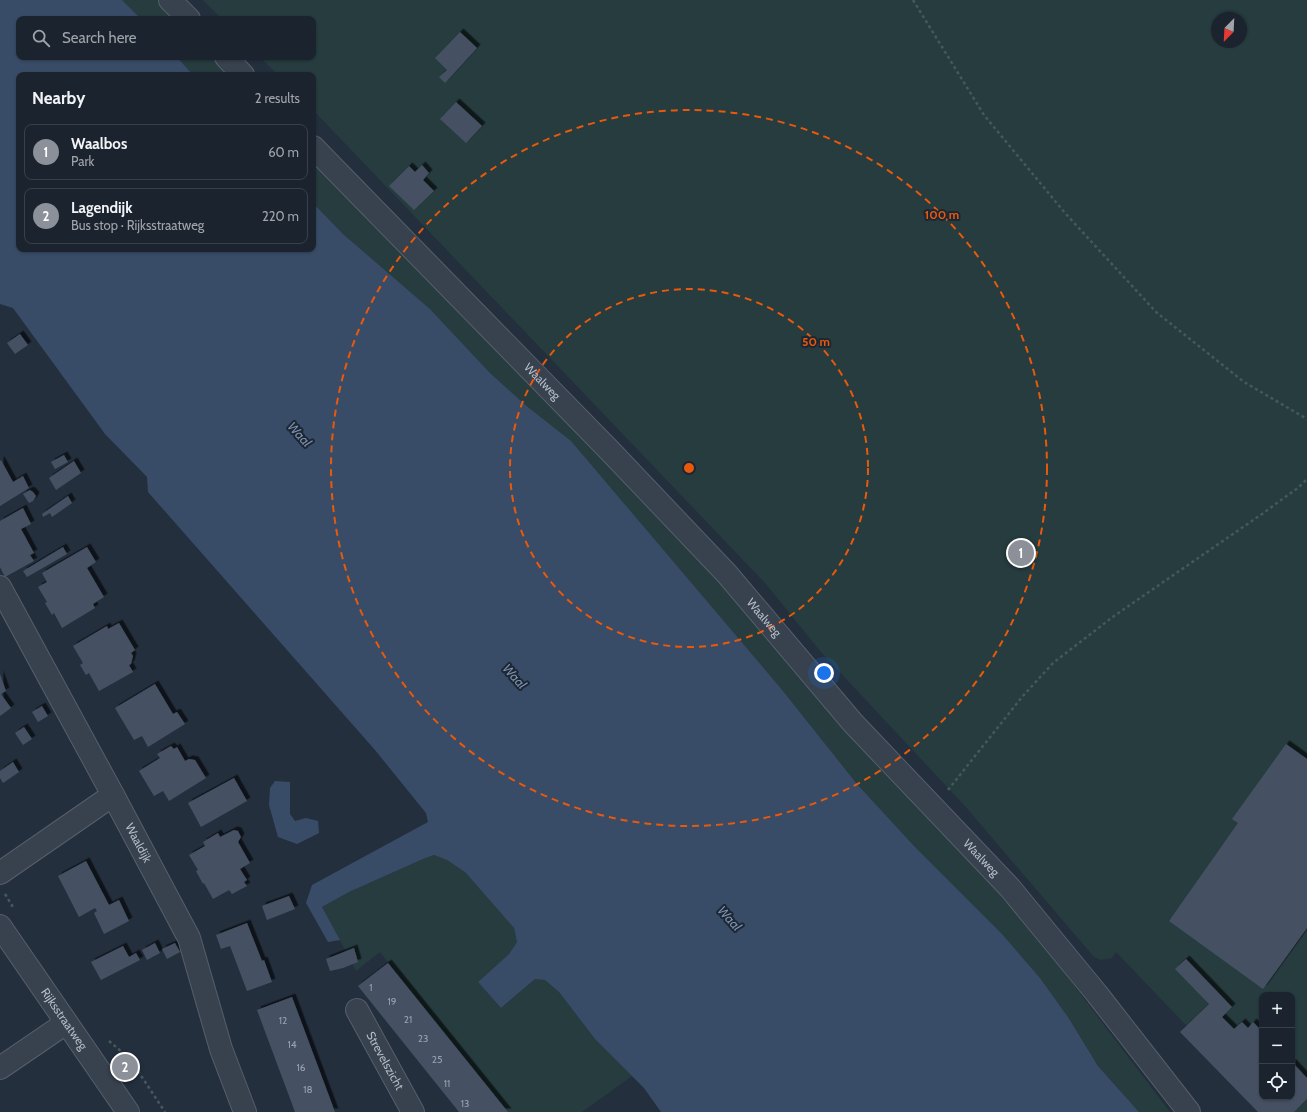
<!DOCTYPE html>
<html lang="en">
<head>
<meta charset="utf-8">
<style>
  body { margin:0; font-family:Cabin,sans-serif; background:#242b36; color:#f1f3f6 }
  .controls { position:absolute; right:12px; bottom:12px; display:grid; overflow:hidden; border-radius:8px; box-shadow:0 1px 3px #0004 }
  .controls button { width:36px; height:36px; display:grid; place-items:center; padding:0; border:0; border-bottom:1px solid #39404a; background:#1b232e; color:#f1f3f6; font:20px sans-serif }
  .compass { position:absolute; left:1211px; top:12px; width:36px; height:36px; border-radius:50%; background:#1b232e; box-shadow:0 1px 3px #0004; rotate:204deg }
  .you { position:absolute; left:824px; top:673px; width:14px; height:14px; margin:-10px; border:3px solid #fff; border-radius:50%; background:#1a73e8; box-shadow:0 0 0 6px #1a73e833 }
  .badge { display:grid; place-items:center; width:26px; height:26px; border-radius:50%; background:#8c9099; color:#fff; font-size:13px; font-weight:700 }
  .pin { position:absolute; translate:-50% -50%; border:2px solid #fff; box-shadow:0 1px 4px #0006 }
  .list { margin:0; padding:0; list-style:none }
  h2 { display:flex; justify-content:space-between; align-items:center; height:52px; margin:0; padding:0 16px; font-size:17px }
  h2 small { font-size:13px; font-weight:400; color:#a0a4aa }
  .list li { display:grid; grid-template-columns:26px 1fr auto; gap:12px; align-items:center; box-sizing:border-box; height:56px; margin:0 8px 8px; padding:0 8px; border:1px solid #39404a; border-radius:8px }
  .list b { display:block; font-size:15px; white-space:nowrap }
  .list p { margin:0; font-size:13px; white-space:nowrap; color:#a0a4aa }
  .list em { font-size:13px; font-style:normal; color:#a0a4aa }
  .icon { flex:none; width:22px; height:22px; fill:none; stroke:currentColor; stroke-width:2; stroke-linecap:round; stroke-linejoin:round }
  .map { position:relative; flex:none; width:1307px; height:1112px; overflow:hidden }
  .search { position:absolute; background:#1b232e; box-shadow:0 1px 3px #0004; left:16px; top:16px; width:300px; height:44px; display:flex; align-items:center; gap:10px; box-sizing:border-box; padding:0 14px; border-radius:8px; color:#a0a4aa; font-size:15px }
  .panel { position:absolute; background:#1b232e; box-shadow:0 1px 3px #0004; left:16px; top:72px; width:300px; height:180px; border-radius:8px }
  .map>svg:first-child { display:block }
  .green { fill:#263c3f; fill-rule:evenodd }
  .water { fill:#394c67 }
  .building { fill:#455162; filter:url(#shadow) }
  .lines { fill:none; stroke-linecap:round; stroke-linejoin:round }
  .minor-casing { stroke:#565f6c; stroke-width:24 }
  .path { stroke:#44595c; stroke-width:2.5; stroke-dasharray:3 3; stroke-linecap:butt }
  .minor { stroke:#38414e; stroke-width:22 }
  .ring { fill:none; stroke:#e8590c; stroke-width:2; stroke-dasharray:7 5 }
  .labels { text-anchor:middle; stroke-width:4; stroke-linejoin:round; paint-order:stroke }
  .number-label { font-size:10px; fill:#98a1af }
  .street-label { font-size:12px; fill:#b4bcc9; stroke:#1d2633 }
  .water-label { font-size:13px; font-style:italic; fill:#7c92b1; stroke:#1d2633 }
  .centre { fill:#e8590c; stroke:#1d2633; stroke-width:2 }
  .ring-label { font-size:12px; text-anchor:middle; font-weight:bold; fill:#e8590c; stroke:#1d2633; stroke-width:4; stroke-linejoin:round; paint-order:stroke }
</style>
</head>
<body>
<div class="map">
<svg width="1307" height="1112" viewBox="0 0 1307 1112">
  <defs>
    <filter id="shadow"><feDropShadow dx="3.5" dy="-3.5" stdDeviation="0" flood-color="#0009"/></filter>
  </defs>
  <rect width="100%" height="100%" fill="#242f3e"/>
  <path class="green" d="M122 0H162L180 19H141Z
    M203 0H1307V1112H1269L1116 952 1112 958 1101 960 1094 957 964 805 820 651 766 584 313 110V75H278L260 57H313V19H222ZM1217 18H1241V42H1217ZM1262 995H1292V1097H1262Z
    M177 57H218L235 75H193Z
    M313 154 671 519 1016 909 1170 1112H1139L1098 1066 1068 1017 1040 978 1002 934 915 847 857 784 783 691 529 408 490 373 430 309 343 234 313 203Z
    M434 855 447 860 465 872 514 928 517 942 509 954 478 982 501 1008 535 979 545 980 559 992 595 1039 632 1076 582 1112H506L380 952 356 971 322 907 349 892 423 859Z"/>
  <path class="water" d="M0 0H122L141 19H19V57H177L193 75H19V249H313V203L343 234 430 309 490 373 529 408 571 441 783 691 857 784 915 847 1002 934 1040 978 1068 1017 1098 1066 1139 1112H661L644 1088 595 1039 559 992 545 980 535 979 501 1008 478 982 509 954 517 942 514 928 465 872 447 860 434 855 423 859 349 892 322 907 340 940 328 942 306 903 312 885 428 822 426 813 375 750 148 492 147 477 105 434 13 308 0 304Z
    M275 781 290 782V814L295 821 306 818 318 821 319 833 297 844 278 837 269 805 270 788Z"/>
  <path class="building" d="M460 32 477 48 445 83 439 77 447 70 435 58Z
    M456 102 482 126 466 143 440 119Z
    M422 165 429 173 423 180 434 191 414 210 389 186 409 166 415 172Z
    M20 334 28 345 15 354 7 343Z
    M64 455 68 462 55 469 51 462Z
    M1 460 13 482 23 476 29 488 0 506V461Z
    M74 461 81 473 56 490 49 478Z
    M30 490 33 492 36 496 33 501 29 503 23 494Z
    M68 496 72 503 52 517 50 513 43 517 42 514Z
    M23 508 31 524 21 529 34 553 30 555 34 561 5 577 0 567V521Z
    M63 547 67 554 27 577 23 571Z
    M87 547 96 562 87 568 104 597 93 604 95 608 62 628 54 613 52 615 45 603 47 602 38 587 47 582 42 573Z
    M119 623 135 650 131 653 133 656 131 664 129 665 133 672 99 691 89 673 86 675 80 665 83 663 73 646 107 626 108 629Z
    M0 674 6 691 1 694 11 708 0 716Z
    M155 684 173 714 177 712 185 724 148 747 142 736 134 740 115 708Z
    M42 706 48 716 38 722 32 712Z
    M24 727 32 739 23 745 15 733Z
    M1286 744 1307 759V928L1263 989 1169 921 1238 823 1232 819Z
    M171 746 174 749 177 747 185 761 189 759 195 760 206 778 169 801 163 791 154 796 139 771 160 758 157 754Z
    M13 762 19 772 3 783 0 778V771Z
    M234 778 247 801 201 827 188 803Z
    M234 830 238 831 241 837 238 842 250 863 240 869 247 880 244 882 247 886 232 894 229 890 213 899 204 883 203 884 196 871 198 870 189 855 205 846 203 842 218 833 220 837Z
    M86 861 109 905 119 900 129 921 104 934 94 913 97 911 95 908 79 917 58 876Z
    M289 896 295 909 267 920 262 906Z
    M247 923 262 961 264 960 272 982 247 991 230 946 221 949 216 935Z
    M155 943 160 953 147 960 142 950Z
    M175 943 180 952 167 959 162 949Z
    M123 946 129 957 136 953 140 960 101 980 91 962Z
    M354 948 358 962 343 968 330 971 326 959Z
    M1186 959 1232 1007 1222 1017 1234 1029 1242 1022 1248 1028 1253 1022 1262 1031V1097H1292V1062L1307 1078V1099L1294 1112H1258L1180 1032 1209 1004 1175 969Z
    M388 963 508 1112H459L358 986Z
    M292 997 335 1112H295L257 1010Z"/>
  <g class="lines">
    <g class="minor-casing">
      <g id="minor">
        <path d="M170 0 189 19"/>
        <path d="M226 57 243 75"/>
        <path id="s1" d="M313 147 611 452 727 574 853 723 1010 888 1097 994 1189 1112"/>
        <path id="s2" d="M0 587 113 795 189 938 221 1049 245 1112"/>
        <path d="M0 873 113 795"/>
        <path id="s3" d="M0 926 128 1112"/>
        <path id="s4" d="M357 1010 413 1112"/>
        <path d="M0 1068 66 1023"/>
      </g>
    </g>
    <path class="path" d="M913 0 984 115 1065 213 1156 312 1244 382 1307 419
      M948 790 1022 697 1053 663 1114 616 1262 514 1299 487 1307 479
      M5 894 13 907
      M109 1041 130 1059 165 1112"/>
    <use href="#minor" class="minor"/>
  </g>
  <g class="ring">
    <circle cx="689" cy="468" r="179"/>
    <circle cx="689" cy="468" r="358"/>
  </g>
  <g class="labels">
    <g class="number-label">
      <text x="371" y="991">1</text>
      <text x="392" y="1005">19</text>
      <text x="408" y="1023">21</text>
      <text x="283" y="1024">12</text>
      <text x="423" y="1042">23</text>
      <text x="292" y="1048">14</text>
      <text x="437" y="1063">25</text>
      <text x="301" y="1071">16</text>
      <text x="447" y="1087">11</text>
      <text x="308" y="1093">18</text>
      <text x="465" y="1107">13</text>
    </g>
    <g class="street-label">
      <text dy="4" stroke="none"><textPath href="#s1" startOffset="328">Waalweg</textPath></text>
      <text dy="4" stroke="none"><textPath href="#s1" startOffset="652">Waalweg</textPath></text>
      <text dy="4" stroke="none"><textPath href="#s2" startOffset="291">Waaldijk</textPath></text>
      <text dy="4" stroke="none"><textPath href="#s1" startOffset="976">Waalweg</textPath></text>
      <text dy="4" stroke="none"><textPath href="#s3" startOffset="113">Rijksstraatweg</textPath></text>
      <text dy="4" stroke="none"><textPath href="#s4" startOffset="58">Strevelszicht</textPath></text>
    </g>
    <g class="water-label">
      <text transform="translate(300 434) rotate(48)" y="5">Waal</text>
      <text transform="translate(515 676) rotate(48)" y="5">Waal</text>
      <text transform="translate(730 918) rotate(48)" y="5">Waal</text>
    </g>
  </g>
  <circle cx="689" cy="468" r="6" class="centre"/>
  <g class="ring-label">
    <text x="942" y="219">100 m</text>
    <text x="816" y="346">50 m</text>
  </g>
</svg>
<div class="controls">
<button>+</button>
<button>−</button>
<button><svg class="icon" aria-label="locate" viewBox="0 0 24 24"><circle cx="12" cy="12" r="6"/><path d="M12 2v4M12 18v4M2 12h4M18 12h4"/></svg></button>
</div>
<svg class="compass" viewBox="-18 -18 36 36"><path d="M0-13l5 13h-10z" fill="#e53935"/><path d="M0 13l5-13h-10z" fill="#a0a4aa"/></svg>
<div class="you"></div>
<div class="pin badge" style="left:1021px;top:553px">1</div>
<div class="pin badge" style="left:125px;top:1067px">2</div>
<div class="search"><svg class="icon" aria-label="search" viewBox="0 0 24 24"><circle cx="10" cy="10" r="6"/><path d="M15 15l6 6"/></svg>Search here</div>
<section class="panel">
<h2>Nearby<small>2 results</small></h2>
<ul class="list">
<li><span class="badge">1</span><div><b>Waalbos</b><p>Park</p></div><em>60 m</em></li>
<li><span class="badge">2</span><div><b>Lagendijk</b><p>Bus stop · Rijksstraatweg</p></div><em>220 m</em></li>
</ul>
</section>
</div>
</body>
</html>
